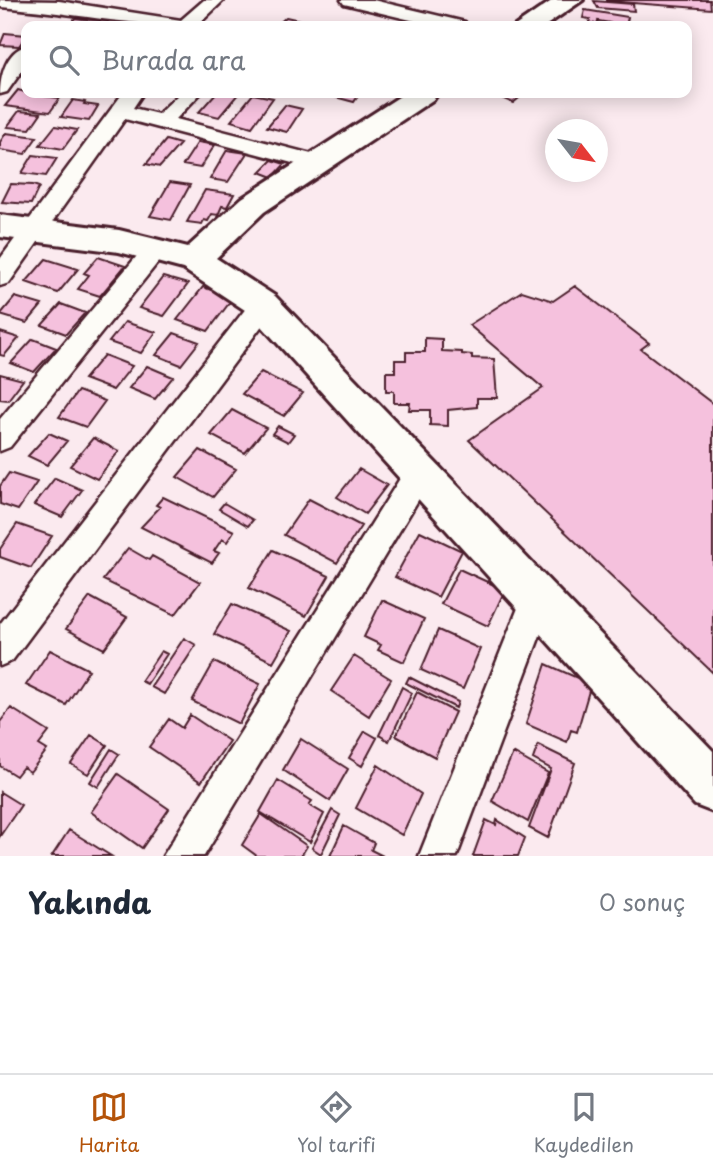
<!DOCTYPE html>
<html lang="tr">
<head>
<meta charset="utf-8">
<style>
  body { margin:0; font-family:"Playpen Sans",sans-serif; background:#f2f2f3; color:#1f2937 }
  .compass { position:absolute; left:545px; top:119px; width:63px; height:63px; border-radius:50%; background:#fff; box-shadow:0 4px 18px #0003; rotate:121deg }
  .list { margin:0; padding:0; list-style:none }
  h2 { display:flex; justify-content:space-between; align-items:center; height:91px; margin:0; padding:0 28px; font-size:30px }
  h2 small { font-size:23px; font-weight:400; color:#747a83 }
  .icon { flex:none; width:38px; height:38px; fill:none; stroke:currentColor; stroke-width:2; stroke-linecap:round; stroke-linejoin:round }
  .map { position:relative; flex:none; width:713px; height:856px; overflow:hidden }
  .search { position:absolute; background:#fff; box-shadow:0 4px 18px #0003; left:21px; right:21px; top:21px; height:77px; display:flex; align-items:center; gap:18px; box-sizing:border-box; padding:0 24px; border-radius:14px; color:#747a83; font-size:26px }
  .sheet { height:217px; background:#fff }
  nav { display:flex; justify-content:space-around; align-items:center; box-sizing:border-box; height:98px; border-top:2px solid #e0e1e3; background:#fff; font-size:19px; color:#747a83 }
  nav a { display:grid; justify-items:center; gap:4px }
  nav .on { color:#b45309 }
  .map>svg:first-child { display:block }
  .building { fill:#f5c1dd; stroke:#4a1f2b; stroke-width:2 }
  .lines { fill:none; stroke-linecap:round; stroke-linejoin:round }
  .street-casing { stroke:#4a1f2b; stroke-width:5 }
  .secondary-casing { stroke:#4a1f2b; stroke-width:6 }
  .street { fill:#fdfcf7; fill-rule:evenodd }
  .secondary { fill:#fdfcf7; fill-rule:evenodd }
</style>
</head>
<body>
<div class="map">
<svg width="713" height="856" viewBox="0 0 713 856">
  <rect width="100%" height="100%" fill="#fbeaef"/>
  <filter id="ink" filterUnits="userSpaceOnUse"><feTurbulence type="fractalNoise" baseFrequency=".0143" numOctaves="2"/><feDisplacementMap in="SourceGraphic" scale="14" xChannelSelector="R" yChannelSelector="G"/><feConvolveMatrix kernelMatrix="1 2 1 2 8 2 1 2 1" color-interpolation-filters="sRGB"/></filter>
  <g filter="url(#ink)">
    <path class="building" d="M710 0 711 9 607 1V0Z
      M594 1 633 4 634 11 598 8Z
      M585 10 628 17 626 26H609L610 23 598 21 597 24 589 23 590 19 583 18Z
      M286 17 300 20 294 26H276Z
      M75 18 108 22 105 26H69Z
      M5 33 26 35V36L19 46 0 45Z
      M18 90 35 95 60 98 50 112 5 106Z
      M216 93H239L219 117 199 112Z
      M339 93H360L354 102 335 97Z
      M491 93H525L513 103Z
      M253 94 273 98 252 127 231 121Z
      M73 100 85 102 84 104 98 106 89 121 61 117Z
      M285 105 302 109 287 132 267 127Z
      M19 111 41 113 30 129 7 127Z
      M55 126 77 130 63 149 40 145Z
      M6 133 37 137 25 154 0 150V142Z
      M166 140 180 144 160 167 146 164Z
      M198 142 215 145 200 168 183 165Z
      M227 150 247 153 228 182 210 179Z
      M33 155 57 158 46 176 22 173Z
      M272 160 285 164 273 177 260 172Z
      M170 182 190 185 171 220 150 216Z
      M11 184 33 185 39 187 31 204 2 202Z
      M205 190 234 194 227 207 222 206 218 215 212 214 208 221 204 220 202 224 187 222Z
      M98 257 125 266 100 296 78 289 89 275 84 273Z
      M46 259 78 269 58 293 26 282Z
      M163 277 188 284 164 316 139 308Z
      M575 286 649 343 641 349 713 404V673L469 440 543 388 469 325 522 291 553 301Z
      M203 287 233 298 208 331 177 320Z
      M15 297 42 305 27 323 0 315Z
      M61 304 85 313 66 334 42 325Z
      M125 322 156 332 141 353 109 342Z
      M0 332 19 338 4 356 0 355Z
      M174 333 199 342 181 365 156 355Z
      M425 338 442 339V351L462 352V354L472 355V358L494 359 497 398H477V407L448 410V426L430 425V410H409L410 403H394V391H386V372H395V360H406V352H425Z
      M33 339 56 348 34 372 11 363Z
      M104 355 132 366 113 390 84 379Z
      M147 366 173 377 155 399 129 388Z
      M261 372 303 393 284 416 242 394Z
      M0 374 23 380 8 400 0 399Z
      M78 391 105 401 86 427 59 417Z
      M232 410 266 428 245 453 211 435Z
      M278 426 294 434 288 442 272 434Z
      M49 433 67 441 47 465 28 456Z
      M93 438 119 451 97 479 70 466Z
      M200 450 236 469 213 497 177 477Z
      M359 469 387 485 365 514 337 497Z
      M9 473 37 482 18 510 0 504V486Z
      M55 478 82 490 62 517 34 505Z
      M163 497 234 531 227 542 222 539 214 551 219 553 212 563 141 527 160 507 156 505Z
      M309 499 361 526 337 563 284 535Z
      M224 503 253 520 248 526 219 509Z
      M17 524 52 536 31 568 0 557V549Z
      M420 531 462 551 438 597 395 577Z
      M128 548 149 560 152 556 200 582 175 615 103 580Z
      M273 550 329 576 306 616 249 588Z
      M459 569 505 590 488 626 441 604Z
      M90 597 127 617 104 649 66 629Z
      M382 600 424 619 404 662 378 650 381 645 364 637Z
      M232 604 291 631 273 662 214 634Z
      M438 630 480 649 463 689 421 670Z
      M184 638 196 645 164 694 151 687Z
      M50 650 89 670 66 705 26 685Z
      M161 651 167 654 147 684 141 681Z
      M354 656 391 679 369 716 331 691Z
      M214 662 260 684 239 724 192 701Z
      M546 664 591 684 577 732 571 730 567 742 526 724Z
      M409 677 458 702 456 708 406 683Z
      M402 687 412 693 389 741 379 735Z
      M417 692 455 712 435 757 396 736Z
      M11 708 49 732 39 745 47 750 30 772 23 767 16 776 0 766V722Z
      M190 715 229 741 201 782 149 747 169 719 182 728Z
      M365 731 377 738 362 766 349 758Z
      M91 735 107 745 88 774 71 764Z
      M301 739 348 769 330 801 283 770Z
      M538 745 575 763 548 838 529 828 551 769 533 759Z
      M111 749 119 754 98 787 90 782Z
      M513 753 548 773 528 822 492 801Z
      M378 765 421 794 402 835 356 808Z
      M118 774 169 809 142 848 91 812Z
      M278 780 312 801 309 805 324 814 310 842 260 812Z
      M0 792 21 805 0 836Z
      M332 810 340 815 321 854 312 848Z
      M261 814 307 846 301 856H257L242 845Z
      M486 820 496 825 497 820 525 838 518 856H473Z
      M344 826 374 843 371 850 383 856H330Z
      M69 830 111 856H52Z"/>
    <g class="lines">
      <g class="street-casing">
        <path id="street" d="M0 0 59 1 181 20 204 0H224L197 26C130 26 66 12 0 7Z
          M341 0H373L465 22 467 26H436L344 4Z
          M26 46V65L7 92 0 94C0 77 6 51 26 46Z
          M123 93H143L133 108 158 114 180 93H201L176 119 323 157 326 162 315 169 125 119 9 283 0 286V259Z
          M155 242 163 244 167 250 163 256 10 447 0 451V419L147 244Z
          M263 296 272 298 276 305 272 312 12 661 0 666V624L254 298Z
          M419 461 429 464 434 473 429 482 204 856H163L409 464Z
          M538 583 549 587 554 598 457 856H419L522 598 527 587Z"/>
      </g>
      <g class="secondary-casing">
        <path id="secondary" d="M553 0H583L545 26H515Z
          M405 93H438L434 99 264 212 216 258 275 296 713 751V812L695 805 251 314 183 269 119 252 0 237V215L119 230 188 247 242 198Z"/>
      </g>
      <use href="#street" class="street"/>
      <use href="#secondary" class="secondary"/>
    </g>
  </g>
</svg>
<svg class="compass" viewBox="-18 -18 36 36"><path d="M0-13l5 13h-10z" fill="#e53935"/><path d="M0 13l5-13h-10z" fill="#747a83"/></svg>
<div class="search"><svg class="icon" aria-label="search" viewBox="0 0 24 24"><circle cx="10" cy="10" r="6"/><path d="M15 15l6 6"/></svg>Burada ara</div>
</div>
<section class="sheet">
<h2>Yakında<small>0 sonuç</small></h2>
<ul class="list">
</ul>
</section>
<nav>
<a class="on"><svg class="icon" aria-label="map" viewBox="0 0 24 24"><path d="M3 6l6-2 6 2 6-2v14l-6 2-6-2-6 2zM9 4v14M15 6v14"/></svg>Harita</a>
<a><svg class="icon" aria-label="directions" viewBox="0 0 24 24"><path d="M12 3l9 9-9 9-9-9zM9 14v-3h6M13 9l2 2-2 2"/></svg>Yol tarifi</a>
<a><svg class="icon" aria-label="saved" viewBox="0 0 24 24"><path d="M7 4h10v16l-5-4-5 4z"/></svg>Kaydedilen</a>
</nav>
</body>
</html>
